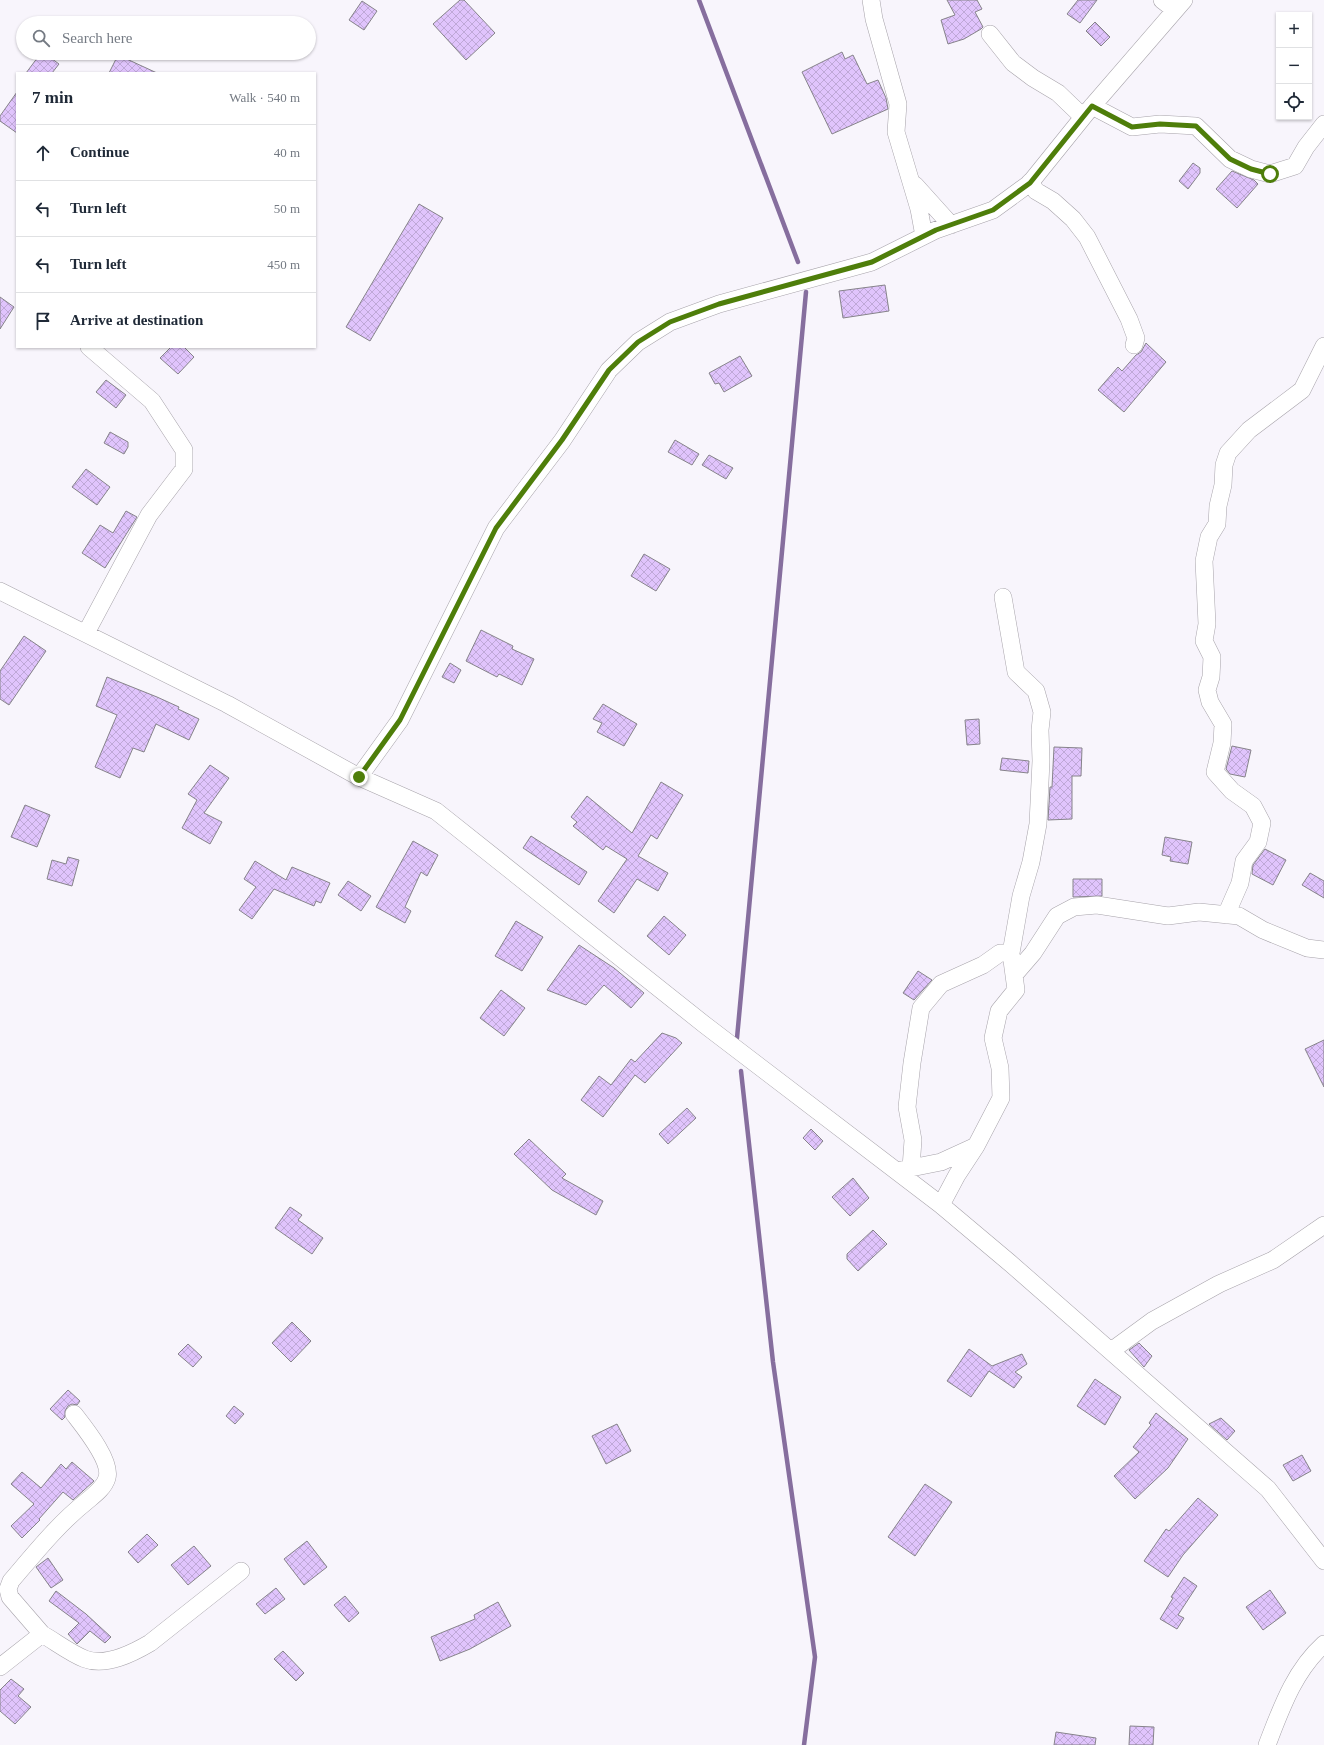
<!DOCTYPE html>
<html lang="en">
<head>
<meta charset="utf-8">
<style>
  body { margin:0; font-family:"Times New Roman",serif; background:#f6f6f7; color:#1f2937 }
  .controls { position:absolute; right:12px; top:12px; display:grid; overflow:hidden; border-radius:0px; box-shadow:0 1px 3px #0004 }
  .controls button { width:36px; height:36px; display:grid; place-items:center; padding:0; border:0; border-bottom:1px solid #e0e1e3; background:#fff; color:#1f2937; font:20px sans-serif }
  .stop { position:absolute; width:12px; height:12px; margin:-9px; border:3px solid #4e7e0a; border-radius:50%; background:#fff }
  .stop.end { background:#4e7e0a; border-color:#fff; box-shadow:0 1px 4px #0008 }
  .list { margin:0; padding:0; list-style:none }
  h2 { display:flex; justify-content:space-between; align-items:center; height:52px; margin:0; padding:0 16px; font-size:17px }
  h2 small { font-size:13px; font-weight:400; color:#747a83 }
  .list li { display:grid; grid-template-columns:26px 1fr auto; gap:12px; align-items:center; box-sizing:border-box; height:56px; padding:0 16px; border-top:1px solid #e0e1e3 }
  .list b { display:block; font-size:15px; white-space:nowrap }
  .list em { font-size:13px; font-style:normal; color:#747a83 }
  .icon { flex:none; width:22px; height:22px; fill:none; stroke:currentColor; stroke-width:2; stroke-linecap:round; stroke-linejoin:round }
  .map { position:relative; flex:none; width:1324px; height:1745px; overflow:hidden }
  .search { position:absolute; background:#fff; box-shadow:0 1px 3px #0004; left:16px; top:16px; width:300px; height:44px; display:flex; align-items:center; gap:10px; box-sizing:border-box; padding:0 14px; border-radius:22px; color:#747a83; font-size:15px }
  .panel { position:absolute; background:#fff; box-shadow:0 1px 3px #0004; left:16px; top:72px; width:300px; height:276px; border-radius:0px }
  .map>svg:first-child { display:block }
  .lines { fill:none; stroke-linecap:round; stroke-linejoin:round }
  .stream { stroke:#866e9e; stroke-width:4.5 }
  .building { fill:url(#building-cross-hatch); stroke:#86838a }
  .minor-casing { stroke:#a7a3aa; stroke-width:18 }
  .minor { stroke:#fff; stroke-width:17 }
  .route { stroke:#4e7e0a; stroke-width:5 }
</style>
</head>
<body>
<div class="map">
<svg width="1324" height="1745" viewBox="0 0 1324 1745">
  <defs>
    <pattern id="building-cross-hatch" width="8" height="8" patternUnits="userSpaceOnUse"><rect width="8" height="8" fill="#e0c4fc"/><path d="M0 0l8 8M0 8l8-8" fill="none" stroke="#bfa8d7"/></pattern>
  </defs>
  <rect width="100%" height="100%" fill="#f8f5fc"/>
  <g class="lines">
    <path class="stream" d="M699 0 798 262
      M737 1038 806 292
      M741 1071 773 1362 815 1657 804 1745"/>
  </g>
  <path class="building" d="M460 0H464L495 33 466 60 433 24Z
    M947 0H977L982 9 975 12 983 27 981 29 964 39 948 44 941 20 955 15Z
    M1078 0H1097L1080 23 1067 14Z
    M362 1 377 11 364 30 349 20Z
    M1095 22 1110 37 1101 46 1086 31Z
    M842 52 845 59 853 55 867 84 878 80 886 98 888 109 832 134 802 72Z
    M41 53H44L59 64 52 73H26Z
    M118 55 157 73H109Z
    M17 92V133L0 121V116Z
    M1193 163 1200 168V173L1188 189 1179 181Z
    M1232 171 1254 180 1258 184 1237 208 1216 189Z
    M419 204 443 218 370 341 346 327Z
    M885 285 889 311 843 318 839 291Z
    M0 297 14 307 0 329Z
    M1146 343 1166 362 1124 412 1098 390 1118 367 1122 371 1136 355 1141 352Z
    M171 347H184L194 357 178 374 160 358Z
    M740 356 752 376 724 392 719 383 715 384 709 373Z
    M106 380 126 395 116 408 96 392Z
    M110 432 128 442V447L124 454 104 443Z
    M675 440 699 454 692 465 668 452Z
    M709 455 733 468 726 479 702 465Z
    M86 469 110 487 97 505 72 487Z
    M126 511 137 517 105 568 82 553 100 525 113 533Z
    M644 554 670 569 656 591 631 576Z
    M481 630 513 646 512 649 534 659 522 685 499 674 497 677 466 661Z
    M24 636 46 651 9 705 0 699V671Z
    M450 663 461 670 454 683 442 677Z
    M107 677 157 697 179 707 178 709 199 719 189 740 156 724 144 752 133 748 120 778 95 767 117 715 96 706Z
    M603 704 637 724 624 746 597 732 602 723 593 719Z
    M979 719 980 744 967 745 965 720Z
    M1232 746 1251 750 1245 777 1230 774 1226 769Z
    M1054 747 1082 748 1081 776H1072V819L1048 820 1050 787H1052Z
    M1002 758 1029 761 1028 773 1000 770Z
    M210 765 229 778 204 813 222 822 210 844 182 828 197 800 188 794Z
    M661 782 683 795 657 839 651 835 638 856 668 873 658 891 637 879 614 913 598 901 627 859 606 846 603 850 573 826 577 822 571 817 587 796 632 833Z
    M25 805 50 815 37 847 11 837Z
    M531 836 587 872 579 885 523 848Z
    M1165 837 1192 842 1188 864 1170 861 1171 857 1162 855Z
    M413 841 438 855 427 876 421 872 405 907 411 911 405 923 376 907Z
    M1265 849 1286 860 1273 885 1252 874 1253 865Z
    M68 857 79 860 72 886 47 879 52 860 66 864Z
    M255 861 286 880 292 867 330 883 321 903 316 901 314 906 274 889 252 919 239 910 256 887 244 879Z
    M1310 873 1324 881V898L1302 885Z
    M1073 879H1102V896L1073 897Z
    M348 881 371 896 361 911 338 895Z
    M664 916 686 935 669 955 647 936Z
    M516 921 543 937 522 971 495 956Z
    M579 945 614 968 644 993 631 1008 604 985 586 1005 547 990Z
    M918 971 932 980 914 1000 903 993Z
    M501 990 525 1008 504 1036 480 1018Z
    M662 1033 676 1038 682 1043 645 1083 635 1075 603 1117 581 1100 599 1076 611 1085 631 1059 635 1062Z
    M1324 1040V1087L1305 1049Z
    M687 1108 696 1118 668 1144 659 1134Z
    M811 1129 823 1141 815 1150 803 1138Z
    M529 1139 566 1174 562 1178 603 1201 596 1215 552 1190 514 1154Z
    M853 1178 869 1198 850 1216 832 1197Z
    M290 1207 302 1215 298 1220 323 1238 312 1254 275 1228Z
    M873 1230 887 1244 858 1271 847 1259V1254Z
    M292 1322 311 1341 291 1362 272 1343Z
    M1139 1343 1152 1356 1144 1367 1129 1350Z
    M188 1344 202 1357 193 1367 178 1354Z
    M969 1349 992 1366 1022 1354 1027 1364 1015 1372 1022 1377 1014 1388 989 1371 971 1397 947 1381Z
    M1095 1379 1121 1397 1105 1425 1077 1406Z
    M68 1390 80 1401 77 1405 72 1404 68 1406 65 1411V1417L62 1420 50 1409Z
    M234 1406 244 1414 235 1424 226 1416Z
    M1156 1413 1188 1439 1168 1468 1135 1499 1114 1476 1139 1452 1133 1447 1151 1425 1149 1423Z
    M1221 1418 1235 1431 1227 1440 1209 1424Z
    M617 1424 631 1451 606 1464 592 1436Z
    M1302 1455 1311 1471 1293 1481 1283 1465Z
    M72 1462 94 1481 73 1500 63 1492 39 1519 40 1520 22 1538 11 1526 34 1504 11 1484 22 1472 41 1488 61 1464 66 1469Z
    M925 1484 952 1502 915 1556 888 1537Z
    M1198 1498 1218 1515 1183 1555 1168 1577 1144 1561 1166 1529 1169 1531Z
    M147 1534 158 1545 138 1563 128 1552Z
    M307 1541 327 1567 304 1585 284 1559Z
    M194 1546 211 1566 188 1585 171 1565Z
    M48 1558 63 1580 51 1588 36 1567Z
    M1184 1577 1197 1586 1178 1615 1184 1618 1177 1629 1160 1619 1173 1598 1171 1597Z
    M276 1588 285 1599 265 1614 256 1604Z
    M1270 1590 1286 1613 1263 1630 1246 1607Z
    M56 1591 86 1614 111 1637 105 1643 90 1631 77 1644 68 1634 79 1623 49 1601Z
    M345 1596 359 1613 349 1622 334 1605Z
    M498 1602 511 1626 470 1649 440 1661 431 1637 475 1619 474 1615Z
    M283 1651 304 1673 296 1681 274 1659Z
    M11 1679 24 1689 18 1696 31 1707 15 1724 0 1711V1690Z
    M1130 1726 1154 1727 1153 1745H1129Z
    M1056 1732 1096 1738 1095 1745H1054Z"/>
  <g class="lines">
    <g class="minor-casing">
      <path id="minor" d="M871 0 874 19 898 104 896 132 919 209 924 236
        M1162 0 1175 10
        M990 34 1013 63 1033 78 1058 93 1083 117
        M1092 106 1132 127 1160 124 1196 126 1230 159 1251 169 1270 174 1295 166 1306 147 1324 124
        M1030 182 1036 191 1053 201 1073 219 1087 237 1129 319 1136 338 1134 345
        M915 185 951 225
        M0 591 227 704 359 777 436 811 705 1025 941 1205 1010 1263 1268 1489 1324 1561
        M86 633 149 515 184 469V450L152 401 89 347
        M359 777 400 720 496 528 562 441 609 370 638 342 670 322 719 304 872 262 936 230 993 210 1030 183 1088 111 1184 0
        M1226 915 1240 883 1244 861 1258 842 1262 823 1253 806 1232 791 1215 772 1222 743 1223 724 1210 702 1207 690 1211 677 1212 657 1204 641 1207 624 1204 561 1209 537 1217 524 1218 506 1223 485 1224 465 1228 453 1249 430 1302 390 1324 346
        M1014 975 1033 953 1057 916 1074 907 1097 905 1168 916 1199 912 1239 916 1263 930 1307 948 1324 950
        M911 1168 913 1140 907 1107 912 1063 921 1008 941 984 983 965 1000 953H1011
        M901 1170 941 1162 976 1146
        M941 1205 957 1175 976 1146 1001 1098 1000 1068 993 1038 999 1011 1016 990 1011 953 1021 896 1031 862 1038 824 1041 761 1040 730 1042 712 1036 691 1016 672 1003 597
        M1111 1351 1152 1321 1219 1284 1273 1260 1324 1225
        M42 1634 10 1597 8 1589 11 1581C35 1553 58 1524 87 1501 94 1495 104 1488 107 1478 112 1461 84 1427 74 1414
        M0 1667 42 1634C56 1642 70 1653 85 1659 106 1667 133 1653 150 1643L241 1571
        M1267 1745C1281 1709 1294 1671 1324 1644"/>
    </g>
    <use href="#minor" class="minor"/>
  </g>
  <g class="lines">
    <path class="route" d="M359 777 400 720 496 528 562 440 609 370 638 342 670 322 719 304 872 262 936 230 993 210 1030 183 1092 106 1132 127 1160 124 1196 126 1230 159 1251 169 1270 174"/>
  </g>
</svg>
<div class="controls">
<button>+</button>
<button>−</button>
<button><svg class="icon" aria-label="locate" viewBox="0 0 24 24"><circle cx="12" cy="12" r="6"/><path d="M12 2v4M12 18v4M2 12h4M18 12h4"/></svg></button>
</div>
<div class="stop" style="left:1270px;top:174px"></div>
<div class="stop end" style="left:359px;top:777px"></div>
<div class="search"><svg class="icon" aria-label="search" viewBox="0 0 24 24"><circle cx="10" cy="10" r="6"/><path d="M15 15l6 6"/></svg>Search here</div>
<section class="panel">
<h2>7 min<small>Walk · 540 m</small></h2>
<ul class="list">
<li><svg class="icon" aria-label="ahead" viewBox="0 0 24 24"><path d="M12 20V5M6 11l6-6 6 6"/></svg><div><b>Continue</b></div><em>40 m</em></li>
<li><svg class="icon" aria-label="left" viewBox="0 0 24 24"><path d="M17 20v-9H6M10 6l-5 5 5 5"/></svg><div><b>Turn left</b></div><em>50 m</em></li>
<li><svg class="icon" aria-label="left" viewBox="0 0 24 24"><path d="M17 20v-9H6M10 6l-5 5 5 5"/></svg><div><b>Turn left</b></div><em>450 m</em></li>
<li><svg class="icon" aria-label="arrive" viewBox="0 0 24 24"><path d="M6 21V4h12l-3 4 3 4H6"/></svg><div><b>Arrive at destination</b></div></li>
</ul>
</section>
</div>
</body>
</html>
